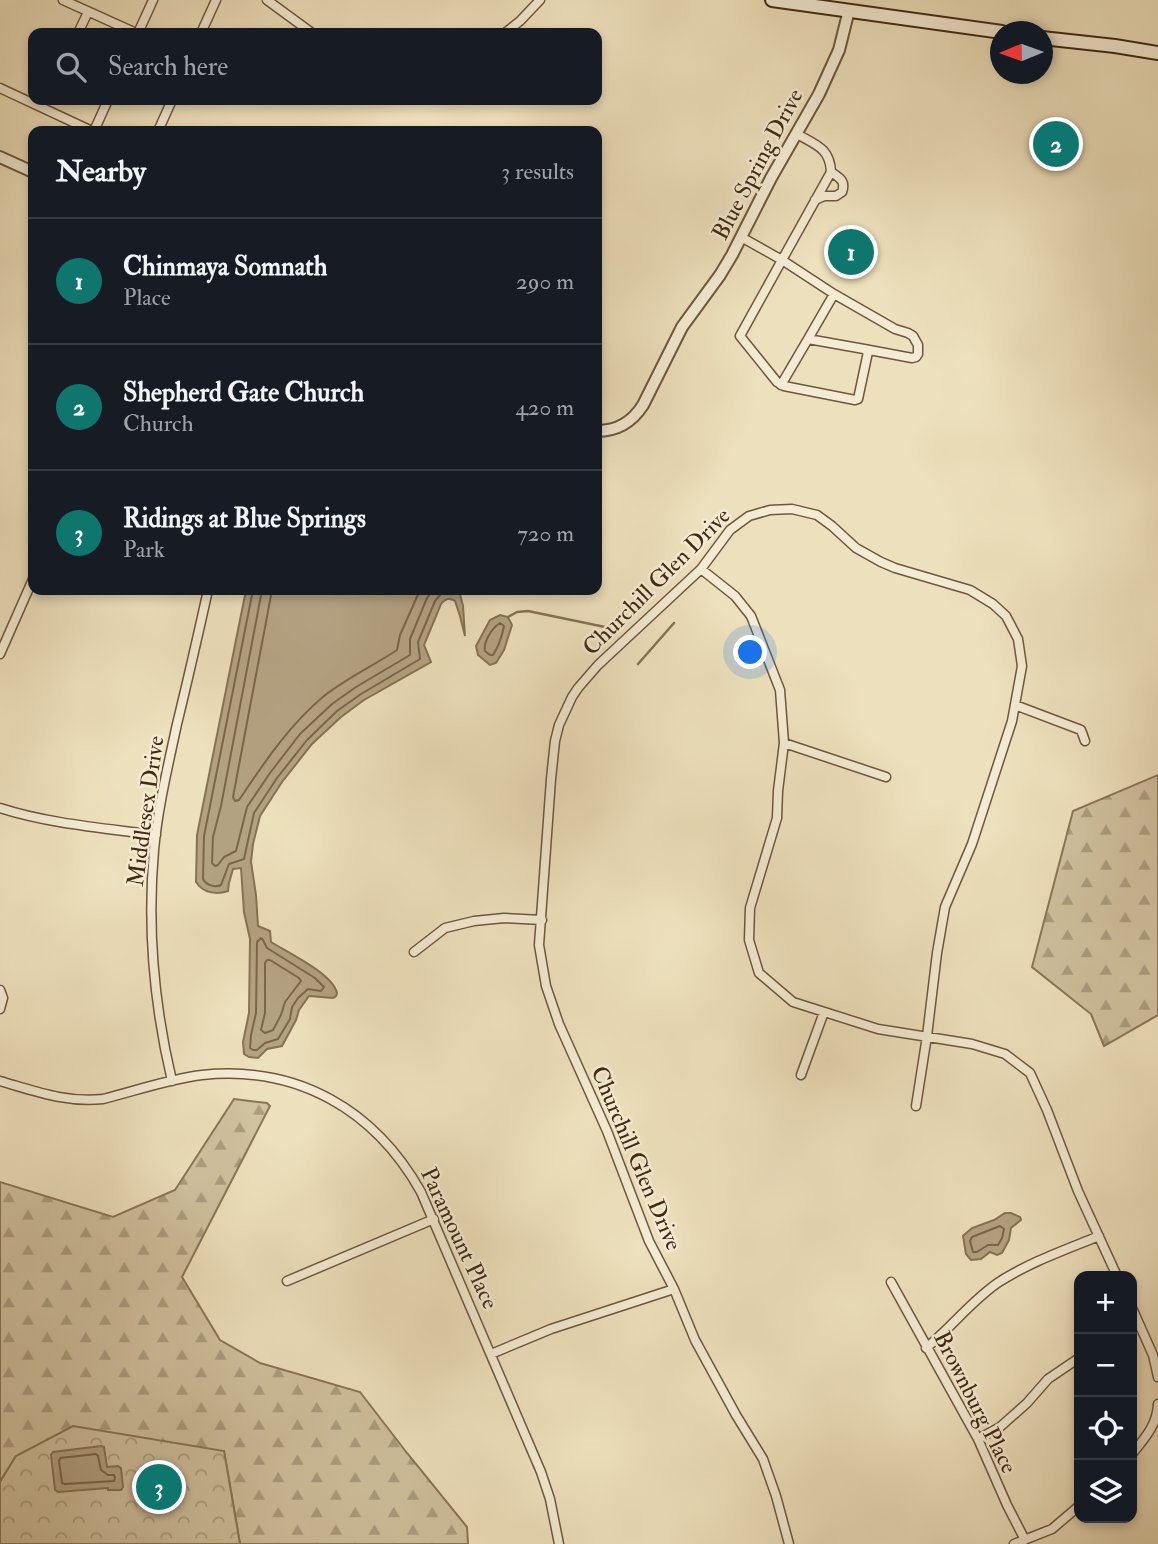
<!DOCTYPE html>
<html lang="en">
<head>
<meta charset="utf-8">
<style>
  body { margin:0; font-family:"IM FELL Double Pica",serif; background:#20242c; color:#f1f3f6 }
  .controls { position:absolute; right:21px; bottom:21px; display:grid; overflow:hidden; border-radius:14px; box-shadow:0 4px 10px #0003 }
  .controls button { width:63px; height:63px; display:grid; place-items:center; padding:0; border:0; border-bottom:2px solid #363941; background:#171b24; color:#f1f3f6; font:35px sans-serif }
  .compass { position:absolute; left:990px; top:21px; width:63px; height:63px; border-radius:50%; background:#171b24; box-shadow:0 4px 10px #0003; rotate:269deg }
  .you { position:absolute; left:751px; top:653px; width:24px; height:24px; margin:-18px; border:5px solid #fff; border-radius:50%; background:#1a73e8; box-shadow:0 0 0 10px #1a73e833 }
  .badge { display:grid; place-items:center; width:46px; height:46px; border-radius:50%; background:#0f766e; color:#fff; font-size:23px; font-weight:700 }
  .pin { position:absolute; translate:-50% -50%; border:4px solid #fff; box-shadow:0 2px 7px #0006 }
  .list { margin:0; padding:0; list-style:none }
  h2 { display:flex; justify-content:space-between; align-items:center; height:91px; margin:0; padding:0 28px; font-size:30px }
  h2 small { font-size:23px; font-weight:400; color:#9ea1a6 }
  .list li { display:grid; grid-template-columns:46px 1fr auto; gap:21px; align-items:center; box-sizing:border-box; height:126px; padding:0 28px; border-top:2px solid #363941 }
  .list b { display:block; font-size:26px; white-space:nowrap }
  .list p { margin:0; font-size:23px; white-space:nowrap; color:#9ea1a6 }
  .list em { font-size:23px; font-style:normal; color:#9ea1a6 }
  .icon { flex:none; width:38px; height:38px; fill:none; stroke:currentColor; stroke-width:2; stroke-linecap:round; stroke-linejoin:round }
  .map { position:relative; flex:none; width:1158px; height:1544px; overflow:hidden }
  .search { position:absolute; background:#171b24; box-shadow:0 4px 10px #0003; left:28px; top:28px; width:574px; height:77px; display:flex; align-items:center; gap:18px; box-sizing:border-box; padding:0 24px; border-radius:14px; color:#9ea1a6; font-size:26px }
  .panel { position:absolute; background:#171b24; box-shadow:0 4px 10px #0003; left:28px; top:126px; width:574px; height:469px; border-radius:14px }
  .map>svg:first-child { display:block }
  .forest { fill:url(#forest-firs); stroke:#8a7558; stroke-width:2 }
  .park { fill:url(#park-crowns); stroke:#8a7558; stroke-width:2 }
  .water { fill:#b3a282; stroke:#867255; stroke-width:2 }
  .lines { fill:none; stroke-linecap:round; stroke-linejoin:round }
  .shore { stroke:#7b664a; stroke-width:2 }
  .stream { stroke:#867255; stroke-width:2.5 }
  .minor-casing { stroke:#6e573c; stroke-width:11 }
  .tertiary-casing { stroke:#6e573c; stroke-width:14 }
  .secondary-casing { stroke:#432912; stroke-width:16 }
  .minor { stroke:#f3ebd3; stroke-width:8 }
  .tertiary { stroke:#f3ebd3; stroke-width:10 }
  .secondary { stroke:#f3ebd3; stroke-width:12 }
  .labels { text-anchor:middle; stroke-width:5; stroke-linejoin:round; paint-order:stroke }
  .street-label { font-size:23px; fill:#432912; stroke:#f3ebd3 }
</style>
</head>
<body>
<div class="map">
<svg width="1158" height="1544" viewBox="0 0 1158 1544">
  <defs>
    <pattern id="forest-firs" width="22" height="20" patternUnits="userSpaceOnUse" patternTransform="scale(1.75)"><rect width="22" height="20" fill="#d0c19f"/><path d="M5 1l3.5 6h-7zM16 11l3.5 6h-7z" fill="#aa9d80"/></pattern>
    <pattern id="park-crowns" width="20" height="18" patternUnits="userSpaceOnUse" patternTransform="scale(1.75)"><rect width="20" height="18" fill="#d0c19f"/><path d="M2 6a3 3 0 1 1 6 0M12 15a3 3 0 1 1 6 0" fill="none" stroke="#aa9d80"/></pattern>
  </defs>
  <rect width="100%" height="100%" fill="#ede0bc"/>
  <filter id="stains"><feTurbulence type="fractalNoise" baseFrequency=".00286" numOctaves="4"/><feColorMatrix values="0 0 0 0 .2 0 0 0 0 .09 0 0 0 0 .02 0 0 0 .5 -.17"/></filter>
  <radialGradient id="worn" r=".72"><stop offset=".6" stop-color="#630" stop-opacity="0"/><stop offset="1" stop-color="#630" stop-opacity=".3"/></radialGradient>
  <path class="forest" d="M1158 775V1015L1104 1046 1091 1014 1032 967 1073 811Z
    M234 1099 267 1103 270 1106 182 1277 220 1340 260 1363 360 1392 407 1453 467 1527 468 1544H240L224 1451 16 1456 0 1482V1182L113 1217 175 1190Z"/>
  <path class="park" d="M73 1426 224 1451 240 1544H0V1482L16 1456Z"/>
  <path class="water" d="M246 590H459L463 606 465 636 460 616 455 601C449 597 445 599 441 604L424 645 431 662 364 700 341 717 312 744 282 782 260 816 253 844 251 862 256 895 258 926 270 931 271 942C289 953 333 974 337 993L336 996 333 998 309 996 299 1010 296 1020 282 1046 267 1049 258 1058 249 1057 244 1054 243 1042 249 1013 250 939 244 912 241 868 233 869 229 883 228 891C216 895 203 893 196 882L197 835Z
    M500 615 508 617 512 625 504 650 496 663 490 665 478 655 476 646 490 620Z
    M1005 1213H1011L1020 1217 1021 1220 1011 1228 1009 1240 1002 1253 997 1255 990 1252 981 1259 971 1260 966 1254 963 1236 972 1228 994 1220Z
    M101 1446 104 1447 107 1467 118 1466 121 1468 123 1487 121 1490H108V1488L58 1492 55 1490 51 1455 53 1452Z"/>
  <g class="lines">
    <path class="shore" d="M253 590 204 836 203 879C206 885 215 888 221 885L229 864 244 859 254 813 277 778 307 740 337 711 361 694 420 659 418 642 435 601 441 594 452 590
      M262 590 221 806 213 837 212 863 215 866 218 865 224 857 236 851 247 807 270 773 300 734 332 704 356 687 410 655V639L427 598 433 590
      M272 590 233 797 235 801 239 800C264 763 289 725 324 696 347 678 373 666 397 650L400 635 420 590
      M500 623 504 626C502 636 499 646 493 655H490L485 651C483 642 492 628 500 623Z
      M261 938 263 940 267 948 315 978 324 987 321 991 308 989 298 998 292 1007 290 1019 278 1039 265 1043 257 1050H253L250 1048 251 1035 256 1013 257 942Z
      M267 960H270L299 978 301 981 285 1002 281 1015 273 1030 265 1033 261 1030 265 1013V963Z
      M1000 1226 1004 1229 1002 1238 998 1245H988L977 1252H973L970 1241 972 1237Z
      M96 1454 98 1456 101 1470 108 1475H114L115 1478 114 1481 65 1484 62 1483 59 1461 60 1458Z"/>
    <path class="stream" d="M508 617 517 612 528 611 605 627
      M638 664 674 623"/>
    <g class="minor-casing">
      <path id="minor" d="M63 0 136 33
        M267 0 312 33
        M78 33 88 12
        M138 33 153 0
        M201 33 216 0
        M505 33 520 21 540 0
        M0 88 92 131
        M94 131 108 100
        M158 131 172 100
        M797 134C816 145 830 148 831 172L782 260 834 294 808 339
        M815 200 824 196H836L842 192C846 181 840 178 831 172
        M741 237 782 260 740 336 777 382 784 386 855 400 858 399 868 352 864 349 808 339 781 385
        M834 294 895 329 908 333 913 336 918 345V354L916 357 912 358 864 349
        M701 569 735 596 751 616 780 690 784 743 778 791 777 818 750 908 749 940 759 973 793 1002 878 1029 972 1044 1005 1054 1030 1073 1047 1110 1078 1191 1117 1276
        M0 654 33 579
        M1015 705 1081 730 1085 741
        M784 743 886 777
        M0 808C50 824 104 828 156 835
        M414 952 445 928 474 921 504 918 542 920
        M0 990 3 998 0 1009
        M801 1075 824 1012
        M0 1081C35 1091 66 1103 103 1099 135 1091 169 1079 202 1075 298 1065 375 1110 421 1192L541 1472 550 1499 559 1544
        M172 1081C154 1005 147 928 154 850 158 807 168 766 177 724 188 679 198 635 208 590
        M287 1281 434 1219
        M891 1282 978 1439 1007 1505 1025 1540
        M1132 1308 1153 1355 1158 1377
        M926 1348C952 1327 972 1300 999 1282 1030 1262 1065 1250 1099 1236
        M491 1354 551 1329 674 1289
        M978 1439 1000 1427 1027 1403 1048 1379 1079 1358
        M1132 1454C1145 1438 1157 1425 1158 1404
        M789 1544 776 1496 763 1459 736 1415 695 1340 674 1289 649 1241 607 1131 559 1024 546 986 539 945 551 779 555 741 559 725 572 697 578 688 598 665 701 569 730 530 749 516 770 510 792 509 817 515 832 526 856 548 881 562 895 568 970 590 993 604 1006 616 1018 639 1022 666 1012 721 972 844 945 907 937 953 927 1036 916 1106
        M1014 1544 1052 1529 1079 1506"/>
    </g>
    <g class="tertiary-casing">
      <path id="tertiary" d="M0 157 33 172
        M597 431C618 431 632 422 643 405L682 327 720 275 732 255 771 178 819 94 839 50 849 10"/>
    </g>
    <g class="secondary-casing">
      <path id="secondary" d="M772 0 1002 32
        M1042 38 1115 46 1158 53"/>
    </g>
    <use href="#minor" class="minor"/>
    <use href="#tertiary" class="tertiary"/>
    <use href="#secondary" class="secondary"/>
  </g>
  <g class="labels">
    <g class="street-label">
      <text transform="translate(757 164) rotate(-62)" y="8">Blue Spring Drive</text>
      <text transform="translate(656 581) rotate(-45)" y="8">Churchill Glen Drive</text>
      <text transform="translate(145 811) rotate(-82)" y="8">Middlesex Drive</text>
      <text transform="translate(637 1158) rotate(67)" y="8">Churchill Glen Drive</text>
      <text transform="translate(460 1238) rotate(65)" y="8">Paramount Place</text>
      <text transform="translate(976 1402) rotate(63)" y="8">Brownburg Place</text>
    </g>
  </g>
  <rect width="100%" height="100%" filter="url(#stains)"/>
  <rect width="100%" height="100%" fill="url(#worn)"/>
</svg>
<div class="controls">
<button>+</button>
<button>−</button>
<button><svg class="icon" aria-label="locate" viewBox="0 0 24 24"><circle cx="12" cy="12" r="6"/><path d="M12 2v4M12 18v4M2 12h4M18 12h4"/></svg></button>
<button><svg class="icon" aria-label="layers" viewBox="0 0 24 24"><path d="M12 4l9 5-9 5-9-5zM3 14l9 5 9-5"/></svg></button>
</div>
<svg class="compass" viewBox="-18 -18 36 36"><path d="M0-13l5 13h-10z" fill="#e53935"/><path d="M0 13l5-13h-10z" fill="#9ea1a6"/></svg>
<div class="you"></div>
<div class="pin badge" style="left:851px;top:252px">1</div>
<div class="pin badge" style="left:1056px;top:144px">2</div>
<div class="pin badge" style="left:159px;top:1487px">3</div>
<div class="search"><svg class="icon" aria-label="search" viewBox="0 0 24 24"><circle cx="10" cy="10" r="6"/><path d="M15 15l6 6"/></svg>Search here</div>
<section class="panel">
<h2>Nearby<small>3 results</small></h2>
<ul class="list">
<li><span class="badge">1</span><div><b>Chinmaya Somnath</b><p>Place</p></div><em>290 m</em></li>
<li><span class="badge">2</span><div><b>Shepherd Gate Church</b><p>Church</p></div><em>420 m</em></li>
<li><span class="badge">3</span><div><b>Ridings at Blue Springs</b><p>Park</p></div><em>720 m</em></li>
</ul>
</section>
</div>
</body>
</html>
